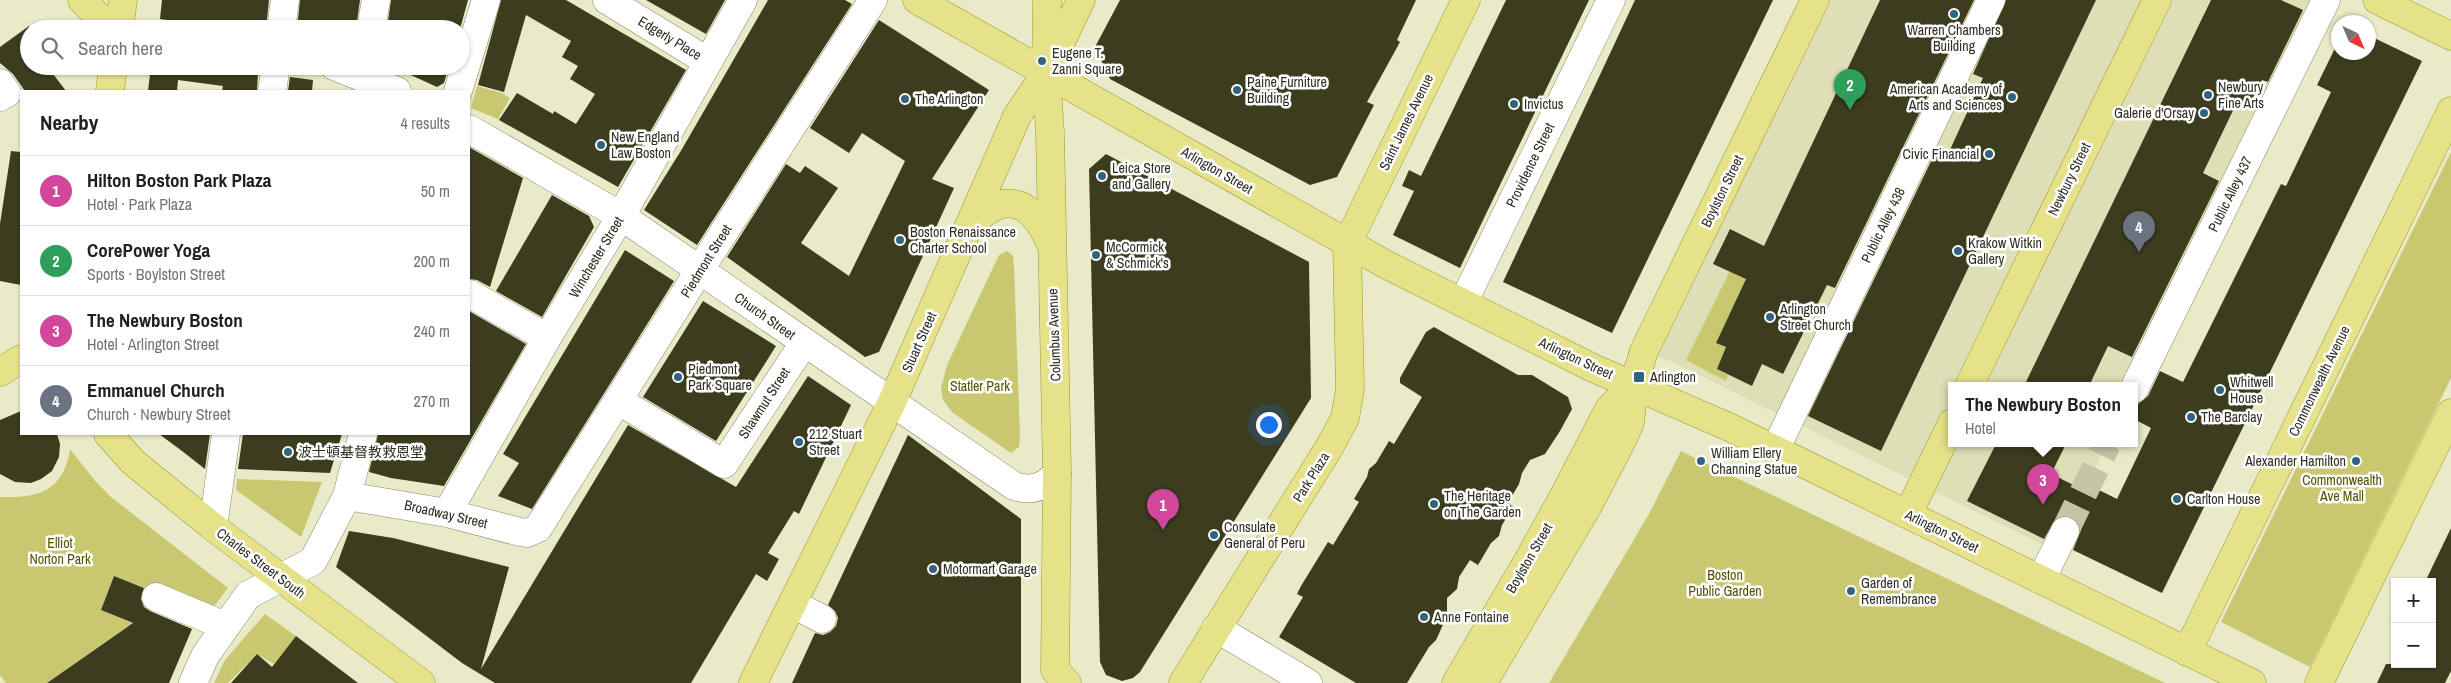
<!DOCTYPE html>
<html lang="en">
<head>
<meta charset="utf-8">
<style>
  body { margin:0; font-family:"Archivo Narrow","Noto Sans SC",sans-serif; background:#f2f2f2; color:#202124 }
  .controls { position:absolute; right:15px; bottom:15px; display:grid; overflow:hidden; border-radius:0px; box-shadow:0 1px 4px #0004 }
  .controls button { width:45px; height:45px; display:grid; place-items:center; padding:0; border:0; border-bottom:1px solid #e0e0e0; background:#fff; color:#202124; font:25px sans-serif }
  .compass { position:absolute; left:2331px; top:15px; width:45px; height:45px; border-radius:50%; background:#fff; box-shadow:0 1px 4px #0004; rotate:136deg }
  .you { position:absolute; left:1268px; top:424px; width:18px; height:18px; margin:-12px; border:4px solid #fff; border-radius:50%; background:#1a73e8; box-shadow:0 0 0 8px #1a73e833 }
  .badge { display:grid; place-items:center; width:32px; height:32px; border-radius:50%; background:#d93025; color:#fff; font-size:16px; font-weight:700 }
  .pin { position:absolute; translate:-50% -41px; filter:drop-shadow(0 1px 2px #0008) }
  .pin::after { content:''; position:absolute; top:26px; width:18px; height:15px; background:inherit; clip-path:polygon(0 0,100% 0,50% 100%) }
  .popup { position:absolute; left:1948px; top:382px; width:190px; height:65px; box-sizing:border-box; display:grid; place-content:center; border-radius:0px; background:#fff; filter:drop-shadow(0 1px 4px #0005); font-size:16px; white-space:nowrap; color:#757577 }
  .popup b { font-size:19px; color:#202124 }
  .popup::after { content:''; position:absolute; left:50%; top:100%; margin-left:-10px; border:10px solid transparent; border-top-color:#fff }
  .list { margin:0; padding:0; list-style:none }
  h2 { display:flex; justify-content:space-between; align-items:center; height:65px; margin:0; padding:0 20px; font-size:21px }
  h2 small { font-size:16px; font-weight:400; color:#757577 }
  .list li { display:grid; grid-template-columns:32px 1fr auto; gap:15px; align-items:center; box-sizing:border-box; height:70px; padding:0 20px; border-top:1px solid #e0e0e0 }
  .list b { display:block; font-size:19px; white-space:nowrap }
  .list p { margin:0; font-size:16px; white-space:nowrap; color:#757577 }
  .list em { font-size:16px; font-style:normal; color:#757577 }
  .icon { flex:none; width:28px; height:28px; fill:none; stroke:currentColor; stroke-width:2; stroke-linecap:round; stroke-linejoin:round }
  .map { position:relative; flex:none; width:2451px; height:683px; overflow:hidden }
  .search { position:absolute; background:#fff; box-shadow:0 1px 4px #0004; left:20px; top:20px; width:450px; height:55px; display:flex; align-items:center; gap:12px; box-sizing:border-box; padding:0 18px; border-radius:28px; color:#757577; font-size:19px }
  .panel { position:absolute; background:#fff; box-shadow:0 1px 4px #0004; left:20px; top:90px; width:450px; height:345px; border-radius:0px }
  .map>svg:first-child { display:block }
  .built { fill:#dfdfb7 }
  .green { fill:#c9c871 }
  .building { fill:#3c3c1f }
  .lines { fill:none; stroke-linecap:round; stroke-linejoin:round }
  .minor-tunnel { stroke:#c4c4a7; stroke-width:28; stroke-dasharray:28 14; stroke-linecap:butt }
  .minor-casing { stroke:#8a8a6b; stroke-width:29 }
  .major-casing { stroke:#999731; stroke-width:29 }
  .minor { stroke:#fff; stroke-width:28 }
  .major { stroke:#e5e289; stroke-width:28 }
  .poi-dot { fill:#316481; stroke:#fff; stroke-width:2 }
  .labels { text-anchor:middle; stroke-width:5; stroke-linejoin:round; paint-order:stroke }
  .poi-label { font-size:14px; fill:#2e2e21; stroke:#fff; text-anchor:start }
  .street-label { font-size:14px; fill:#2e2e21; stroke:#fff }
  .park-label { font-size:14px; fill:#545204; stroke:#fff }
</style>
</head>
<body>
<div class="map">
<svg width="2451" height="683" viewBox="0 0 2451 683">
  <rect width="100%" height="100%" fill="#e9eac8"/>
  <path class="built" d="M1816 0H2326L2134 386H1952V444H2107L2055 551 1677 364 1644 351Z"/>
  <path class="green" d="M477 86 502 93 510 98 498 119 471 108Z
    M2451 152V378L2310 667 2221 622Z
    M1746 238 1749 274 1716 342 1726 347 1717 369 1728 375 1726 381 1686 360Z
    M1007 251 1013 256 1014 266 1020 438 1019 447 1011 453 953 413 943 400 941 388 947 365 999 255Z
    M70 449 96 482 111 497 228 588 209 613 114 576 101 610 136 625 125 628 47 683H6L0 675V497C39 498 63 492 70 449Z
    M1681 451 1701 461 2165 683H1549L1649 514Z
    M237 479 322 482 301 537 236 490Z
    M265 614 296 636 274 664 257 654 228 683H214L225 660Z"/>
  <path class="building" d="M162 0H269L266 29H232L160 19Z
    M300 0H360L356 29H297Z
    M391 0H468L460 29H387Z
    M501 0H566L686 70 618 187 499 120 517 93 553 114 554 111 576 124 595 94 570 79 578 66 562 57 571 41 526 15 504 92 478 85Z
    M646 0H725L706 34Z
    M768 0H845L852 4 697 245 644 210 682 149Z
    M1120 0H1416L1397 40 1400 42 1367 102 1374 105 1337 177 1310 185 1110 79 1095 47Z
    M1506 0H1589L1460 268 1393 235 1414 191 1402 186 1409 170 1421 176Z
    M1635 0H1773L1612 333 1503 282Z
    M1880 0H1974L1835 288 1827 285 1783 374 1762 364 1752 386 1717 369 1726 347 1716 343 1746 279 1713 264 1730 229 1764 246Z
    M2006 0H2096L1881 451 1808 416 1937 149 1948 154 1983 78 1973 74Z
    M2211 0H2281L2303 10 2268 82 2262 80 2249 105 2238 100 2203 173 2219 181 2132 357 2108 346 2089 386H2024Z
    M879 20 989 90 932 179 954 188 879 352 865 357 727 257 786 164 800 173 805 166 838 188 801 243 849 276 905 161 862 133 849 153 810 128Z
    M29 26V66H47L66 91H25L13 74 0 63V47Z
    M2368 35 2422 61 2162 593 2073 550 2081 530 2078 522 2071 517 2063 516 2056 518 2044 539 1967 501 1996 444H2066L2051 474 2092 494 2095 488 2117 499 2151 428 2134 419V407L2148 396 2160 371 2183 382 2281 184 2286 186 2331 92 2317 85 2338 42V52H2368Z
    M151 66H216L258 72 257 91H222L223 86 178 80 177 91H148Z
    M391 66H449L444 83 437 87Z
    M290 77 313 80 312 91H288Z
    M469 147 523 178 490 287 477 280 469 279Z
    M11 151 21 152V285L0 281V224Z
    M1106 154 1309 262 1311 398 1140 672 1133 678 1122 681 1106 675 1100 662 1089 169Z
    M552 195 589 216 594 227 542 317 496 291Z
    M625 250 674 281 532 509 498 496 519 463 503 454Z
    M703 301 776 346 716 441 643 397Z
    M469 311 526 344 444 486 391 478 369 472 378 434H469Z
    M1434 327 1518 375H1532L1568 397 1572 409 1560 431 1545 454 1530 460 1522 473 1519 484 1508 503 1513 507 1502 525 1499 536 1491 543 1478 565 1470 560 1459 577 1457 589 1447 598V616L1436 640 1429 647 1407 683H1356L1279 637 1303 597 1297 594 1301 586 1328 542 1333 545 1359 502 1354 499 1367 477 1369 469 1376 463 1389 441 1394 444 1422 397 1400 383V378L1426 332Z
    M808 376 851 405 799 514 794 511 768 553 779 559 767 581 756 574 691 683H495L462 663 336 567 349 531 393 538 509 567 481 669 628 425 736 487Z
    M21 411V434H57L60 444 59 457 52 471 41 479 31 483 15 482 0 474V420Z
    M159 434H210L205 469 182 451Z
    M243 434H342L330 473 238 469Z
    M908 435 1021 519V683H792L815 633 823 635 830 632 836 626 838 618 835 611 828 605Z
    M2451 528V671L2445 683H2377L2386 664H2432V582H2425Z
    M114 576 144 588 141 599 144 607 150 611 192 629 169 683H47L133 623 101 610Z
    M296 636 358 683H231L257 654 272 667Z"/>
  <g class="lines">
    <path class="minor-tunnel" d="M2065 531 2107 444"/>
    <g class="minor-casing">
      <path id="minor" d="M607 0 707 61
        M281 29 285 0
        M371 29 376 0
        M334 66 397 91
        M0 83 7 93 0 97
        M272 91 276 66
        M458 91 486 0
        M469 129 621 216 1014 486C1032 492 1045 487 1057 473
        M470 294 547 338
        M1463 303 1611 0
        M2134 389 2326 0
        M619 401 724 464 804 343
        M1775 450 1991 0
        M347 496 447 513 520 532 527 533 538 528 699 271 873 0
        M447 513 547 338 621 216 743 0
        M213 527 226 434
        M2041 580 2065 531
        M156 597 225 626
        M793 604 822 619
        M1216 628 1308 683
        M193 683 205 656 248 595 313 561 347 496 363 434"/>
    </g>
    <g class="major-casing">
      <path id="major" d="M82 0 111 29
        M917 0 1385 264 1593 368 1729 427 2252 683
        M1047 0 1046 73 1050 132 1057 473 1055 670 1067 683
        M2377 0 2451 36
        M119 29 123 0
        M110 91 113 66
        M972 224C1007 188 1033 202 1051 245
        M0 372 21 359
        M1969 386 2157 0
        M108 434 133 462 213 527 421 683
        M1908 514 1952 423
        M2187 652 2451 111
        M753 683 892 402 1017 116 1046 73 1081 0
        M1183 683 1330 446 1345 418 1350 390 1347 244 1466 0
        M1456 683 1529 559 1567 490 1609 409 1634 384
        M1483 683 1589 504 1619 446 1630 423 1634 384 1644 351 1815 0
        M2319 683 2451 413"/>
    </g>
    <use href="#minor" class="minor"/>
    <use href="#major" class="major"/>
  </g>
  <g class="poi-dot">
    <circle cx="1954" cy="14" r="5"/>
    <circle cx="1042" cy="61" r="5"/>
    <circle cx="1237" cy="90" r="5"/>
    <circle cx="2208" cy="95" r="5"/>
    <circle cx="2012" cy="97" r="5"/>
    <circle cx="905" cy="99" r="5"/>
    <circle cx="1514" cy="104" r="5"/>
    <circle cx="2204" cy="113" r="5"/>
    <circle cx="601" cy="145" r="5"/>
    <circle cx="1989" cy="154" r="5"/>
    <circle cx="1102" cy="176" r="5"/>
    <circle cx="900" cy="240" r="5"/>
    <circle cx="1958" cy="251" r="5"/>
    <circle cx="1096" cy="255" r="5"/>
    <circle cx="1770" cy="317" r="5"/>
    <circle cx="678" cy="377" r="5"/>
    <rect x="1633" y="371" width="12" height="12" rx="2.5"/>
    <circle cx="2220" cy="390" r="5"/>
    <circle cx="2191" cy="417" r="5"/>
    <circle cx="799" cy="442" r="5"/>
    <circle cx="288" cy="452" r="5"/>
    <circle cx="1701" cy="461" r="5"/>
    <circle cx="2356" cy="461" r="5"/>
    <circle cx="2177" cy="499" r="5"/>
    <circle cx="1434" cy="504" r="5"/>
    <circle cx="1214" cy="535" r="5"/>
    <circle cx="933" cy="569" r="5"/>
    <circle cx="1851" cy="591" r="5"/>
    <circle cx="1424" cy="617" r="5"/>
  </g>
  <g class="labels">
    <g class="poi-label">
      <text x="1954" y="35" text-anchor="middle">Warren Chambers<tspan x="1954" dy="16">Building</tspan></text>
      <text x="1052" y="58">Eugene T.<tspan x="1052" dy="16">Zanni Square</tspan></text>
      <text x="1247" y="87">Paine Furniture<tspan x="1247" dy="16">Building</tspan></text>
      <text x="2218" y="92">Newbury<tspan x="2218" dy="16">Fine Arts</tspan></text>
      <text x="2002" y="94" text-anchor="end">American Academy of<tspan x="2002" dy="16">Arts and Sciences</tspan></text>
      <text x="915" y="104">The Arlington</text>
      <text x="1524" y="109">Invictus</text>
      <text x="2194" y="118" text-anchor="end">Galerie d'Orsay</text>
      <text x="611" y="142">New England<tspan x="611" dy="16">Law Boston</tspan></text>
      <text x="1979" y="159" text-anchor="end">Civic Financial</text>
      <text x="1112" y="173">Leica Store<tspan x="1112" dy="16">and Gallery</tspan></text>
      <text x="910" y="237">Boston Renaissance<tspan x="910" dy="16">Charter School</tspan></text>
      <text x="1968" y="248">Krakow Witkin<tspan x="1968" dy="16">Gallery</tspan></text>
      <text x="1106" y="252">McCormick<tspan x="1106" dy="16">&amp; Schmick's</tspan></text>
      <text x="1780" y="314">Arlington<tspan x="1780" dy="16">Street Church</tspan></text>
      <text x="688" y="374">Piedmont<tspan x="688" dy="16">Park Square</tspan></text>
      <text x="1650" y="382">Arlington</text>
      <text x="2230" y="387">Whitwell<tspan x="2230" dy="16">House</tspan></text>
      <text x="2201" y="422">The Barclay</text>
      <text x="809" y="439">212 Stuart<tspan x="809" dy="16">Street</tspan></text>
      <text x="298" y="457">波士頓基督教救恩堂</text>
      <text x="1711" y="458">William Ellery<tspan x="1711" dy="16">Channing Statue</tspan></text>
      <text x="2346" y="466" text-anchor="end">Alexander Hamilton</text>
      <text x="1444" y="501">The Heritage<tspan x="1444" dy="16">on The Garden</tspan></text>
      <text x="2187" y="504">Carlton House</text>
      <text x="1224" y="532">Consulate<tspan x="1224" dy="16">General of Peru</tspan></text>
      <text x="943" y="574">Motormart Garage</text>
      <text x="1861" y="588">Garden of<tspan x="1861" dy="16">Remembrance</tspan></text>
      <text x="1434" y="622">Anne Fontaine</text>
    </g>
    <g class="street-label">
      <text transform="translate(670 38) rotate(31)" y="5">Edgerly Place</text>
      <text transform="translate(1406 122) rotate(-64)" y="5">Saint James Avenue</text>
      <text transform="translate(1530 165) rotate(-64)" y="5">Providence Street</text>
      <text transform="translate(1217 170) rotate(30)" y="5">Arlington Street</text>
      <text transform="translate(2069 179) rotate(-64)" y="5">Newbury Street</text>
      <text transform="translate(1722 191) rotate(-64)" y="5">Boylston Street</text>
      <text transform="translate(2230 194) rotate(-64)" y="5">Public Alley 437</text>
      <text transform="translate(1883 225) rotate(-64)" y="5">Public Alley 438</text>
      <text transform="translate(596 257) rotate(-59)" y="5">Winchester Street</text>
      <text transform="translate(706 261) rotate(-58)" y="5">Piedmont Street</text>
      <text transform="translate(765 316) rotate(35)" y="5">Church Street</text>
      <text transform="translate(1054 335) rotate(-92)" y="5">Columbus Avenue</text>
      <text transform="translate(919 342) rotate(-66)" y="5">Stuart Street</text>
      <text transform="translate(1576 358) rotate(25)" y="5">Arlington Street</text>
      <text transform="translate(2319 381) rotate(-64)" y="5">Commonwealth Avenue</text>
      <text transform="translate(764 403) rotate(-57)" y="5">Shawmut Street</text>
      <text transform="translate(1311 477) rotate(-58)" y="5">Park Plaza</text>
      <text transform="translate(446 514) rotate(13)" y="5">Broadway Street</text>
      <text transform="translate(1942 531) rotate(26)" y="5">Arlington Street</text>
      <text transform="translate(1529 558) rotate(-60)" y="5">Boylston Street</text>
      <text transform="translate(261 563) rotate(37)" y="5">Charles Street South</text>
    </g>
    <g class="park-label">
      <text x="980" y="391">Statler Park</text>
      <text x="2342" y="485">Commonwealth<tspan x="2342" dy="16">Ave Mall</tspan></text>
      <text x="60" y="548">Elliot<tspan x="60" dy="16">Norton Park</tspan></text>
      <text x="1725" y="580">Boston<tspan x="1725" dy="16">Public Garden</tspan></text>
    </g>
  </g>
</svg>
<div class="controls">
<button>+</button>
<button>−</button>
</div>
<svg class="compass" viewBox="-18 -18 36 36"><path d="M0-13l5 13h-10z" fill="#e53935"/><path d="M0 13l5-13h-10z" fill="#757577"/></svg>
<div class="you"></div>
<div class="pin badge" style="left:1163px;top:530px;background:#d1479c">1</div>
<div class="pin badge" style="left:1850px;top:110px;background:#2e9e5b">2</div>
<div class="pin badge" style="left:2043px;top:505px;background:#d1479c">3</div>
<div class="popup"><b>The Newbury Boston</b>Hotel</div>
<div class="pin badge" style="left:2139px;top:252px;background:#6b7280">4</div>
<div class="search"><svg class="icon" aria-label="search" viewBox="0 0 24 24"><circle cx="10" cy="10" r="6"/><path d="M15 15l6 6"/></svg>Search here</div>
<section class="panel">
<h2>Nearby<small>4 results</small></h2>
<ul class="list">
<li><span class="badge" style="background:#d1479c">1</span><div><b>Hilton Boston Park Plaza</b><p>Hotel · Park Plaza</p></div><em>50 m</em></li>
<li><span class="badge" style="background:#2e9e5b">2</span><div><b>CorePower Yoga</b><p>Sports · Boylston Street</p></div><em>200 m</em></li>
<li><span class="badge" style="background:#d1479c">3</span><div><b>The Newbury Boston</b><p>Hotel · Arlington Street</p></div><em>240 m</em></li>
<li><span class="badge" style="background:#6b7280">4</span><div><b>Emmanuel Church</b><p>Church · Newbury Street</p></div><em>270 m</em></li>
</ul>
</section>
</div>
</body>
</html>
